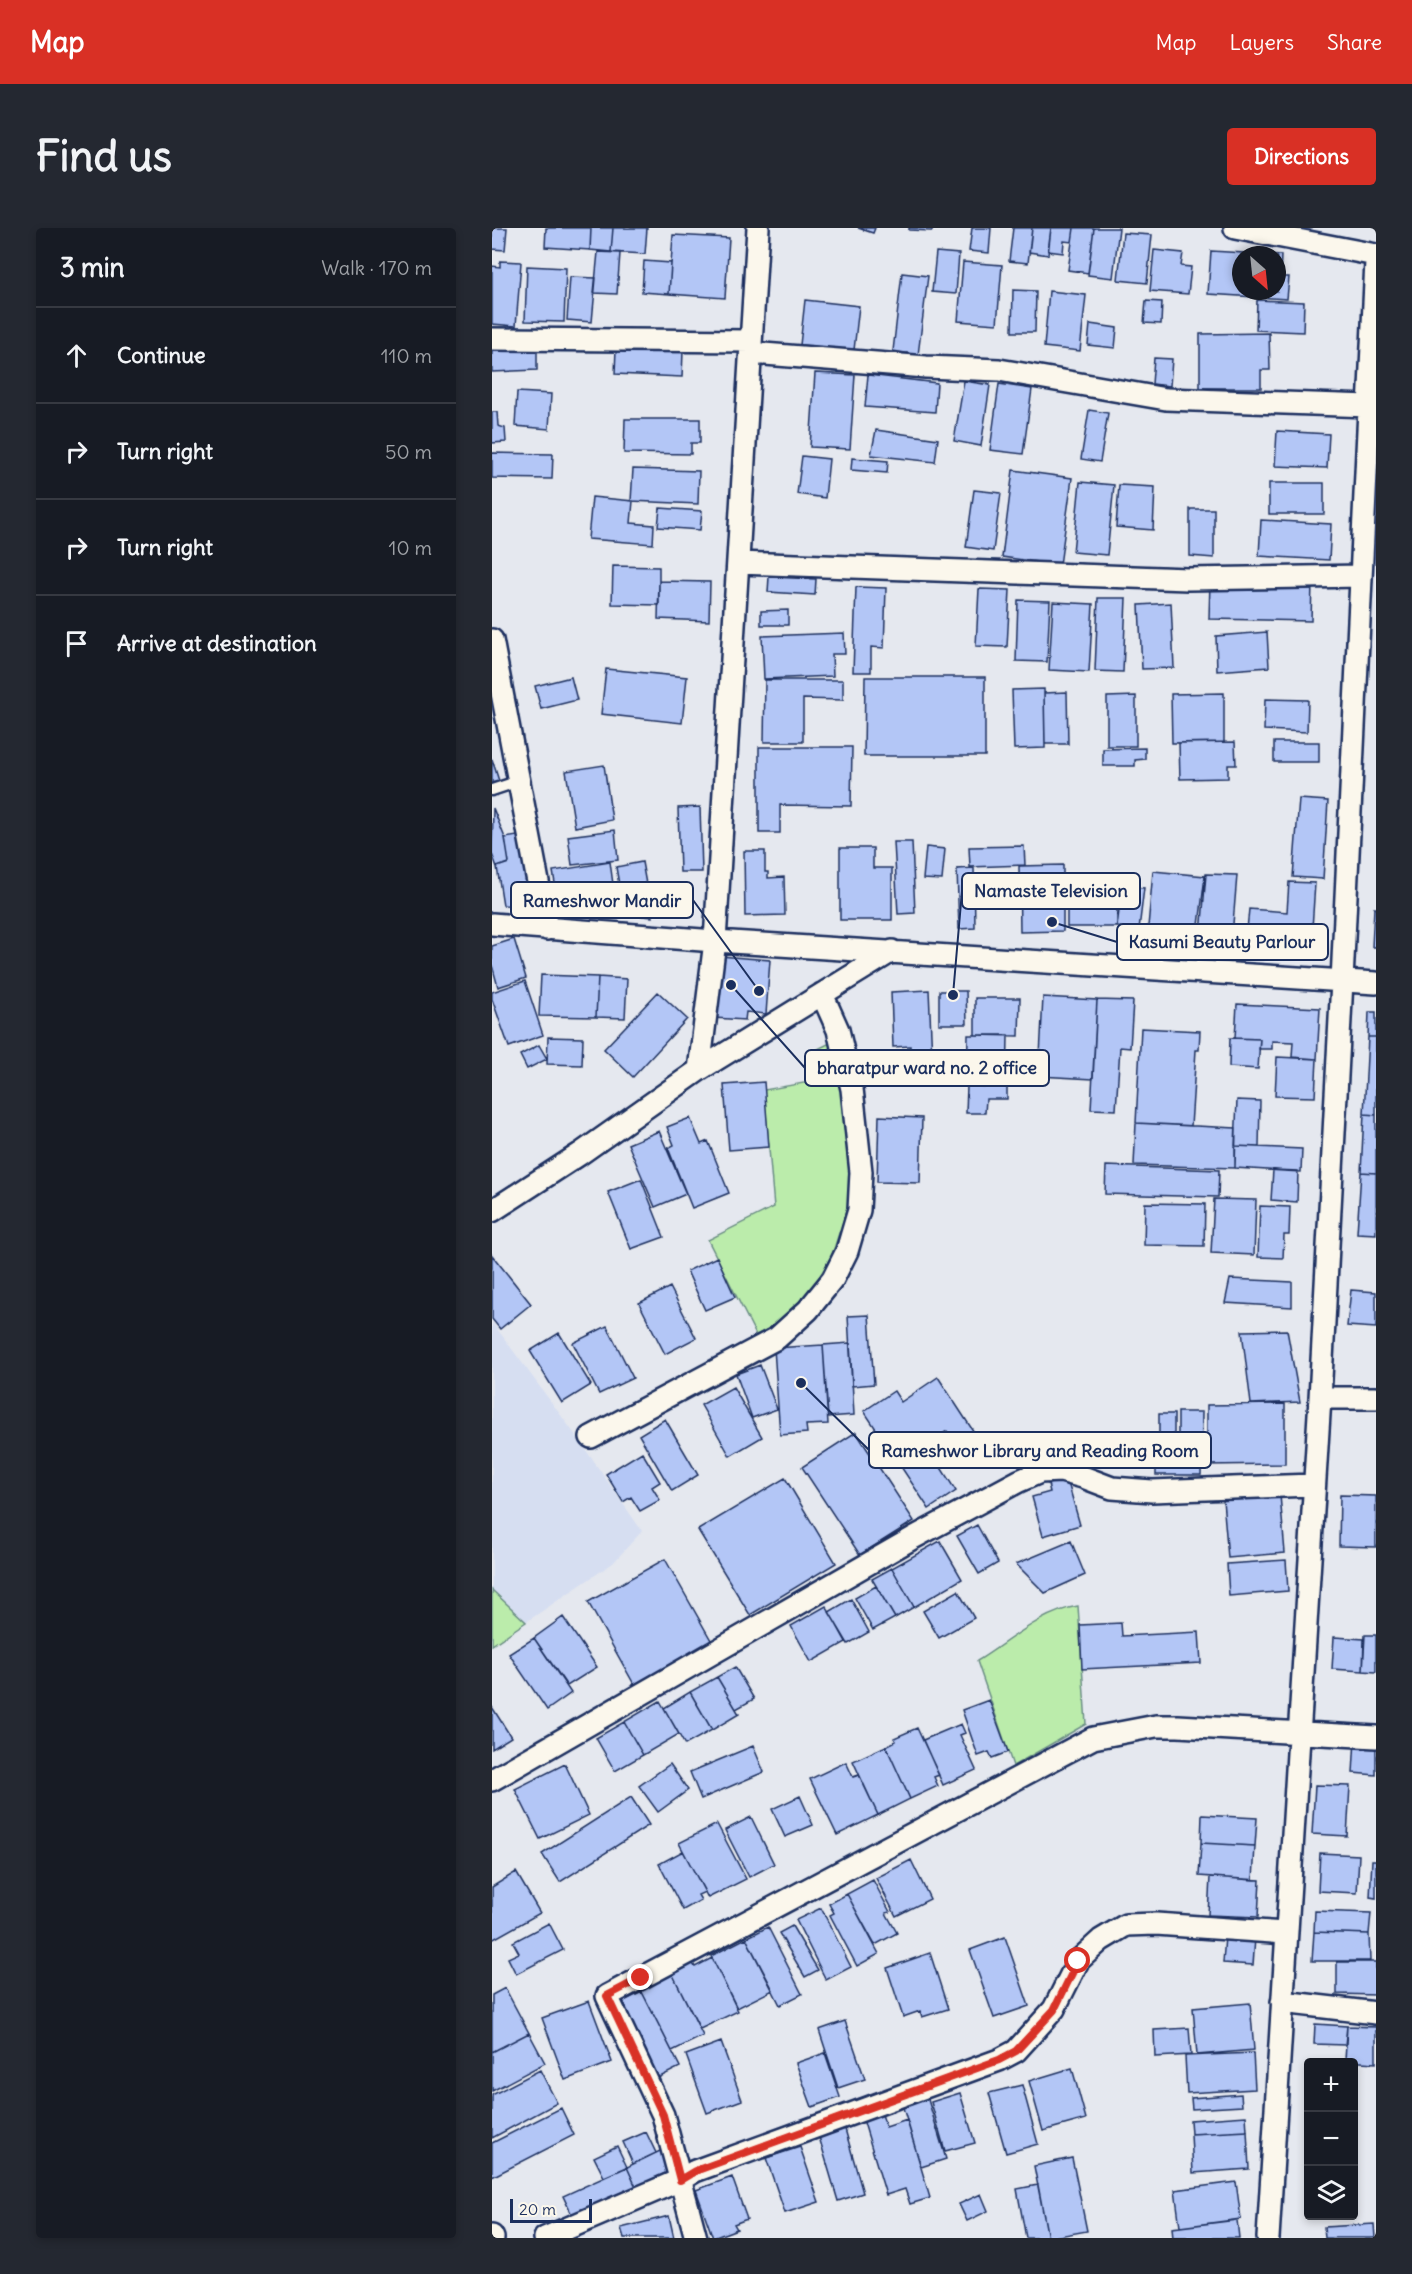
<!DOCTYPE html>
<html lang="en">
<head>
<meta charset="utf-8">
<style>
  body { margin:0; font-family:Delius,sans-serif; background:#242831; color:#f1f3f6 }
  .controls { position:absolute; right:18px; bottom:18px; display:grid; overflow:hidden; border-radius:6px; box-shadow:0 3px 9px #0003 }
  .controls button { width:54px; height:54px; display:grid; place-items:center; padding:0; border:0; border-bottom:2px solid #363941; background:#171b24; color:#f1f3f6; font:30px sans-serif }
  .compass { position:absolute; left:740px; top:18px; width:54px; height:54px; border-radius:50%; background:#171b24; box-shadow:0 3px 9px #0003; rotate:153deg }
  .scale { position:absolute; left:18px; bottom:15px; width:82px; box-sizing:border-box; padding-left:6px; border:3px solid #1b2f5e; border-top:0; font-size:16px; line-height:21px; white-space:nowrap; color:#1b2f5e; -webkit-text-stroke:4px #fbf7ec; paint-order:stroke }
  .stop { position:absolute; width:18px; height:18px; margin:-14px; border:4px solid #d93025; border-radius:50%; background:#fff }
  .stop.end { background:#d93025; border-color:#fff; box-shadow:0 2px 6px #0008 }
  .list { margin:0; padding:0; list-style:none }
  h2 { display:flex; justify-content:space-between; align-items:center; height:78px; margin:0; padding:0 24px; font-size:26px }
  h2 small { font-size:20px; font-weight:400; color:#9ea1a6 }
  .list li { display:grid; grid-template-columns:39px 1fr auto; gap:18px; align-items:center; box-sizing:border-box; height:96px; padding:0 24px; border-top:2px solid #363941 }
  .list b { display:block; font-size:22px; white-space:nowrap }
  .list em { font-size:20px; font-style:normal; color:#9ea1a6 }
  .icon { flex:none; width:33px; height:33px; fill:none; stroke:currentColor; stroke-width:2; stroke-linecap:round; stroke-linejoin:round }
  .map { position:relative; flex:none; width:884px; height:2010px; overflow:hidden; border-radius:6px }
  header { display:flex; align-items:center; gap:36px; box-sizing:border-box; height:84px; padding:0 30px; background:#d93025; color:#fff }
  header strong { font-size:28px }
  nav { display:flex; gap:33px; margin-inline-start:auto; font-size:21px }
  .intro { display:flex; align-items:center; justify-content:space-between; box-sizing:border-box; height:144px; padding:0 36px }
  h1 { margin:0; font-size:42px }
  .button { padding:15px 27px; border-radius:6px; background:#d93025; color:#fff; font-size:21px; font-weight:700 }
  main { display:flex; gap:36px; padding:0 36px }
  aside { flex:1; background:#171b24; border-radius:6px; box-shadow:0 3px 9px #0003 }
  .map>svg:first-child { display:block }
  .built { fill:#d6def1 }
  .green { fill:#bbecab; stroke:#6b8e84; stroke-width:1.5 }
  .building { fill:#b3c6f6; stroke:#1b2f5e; stroke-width:1.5; fill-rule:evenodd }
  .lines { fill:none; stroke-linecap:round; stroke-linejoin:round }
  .lane-casing { stroke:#1b2f5e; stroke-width:15 }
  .street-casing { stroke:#1b2f5e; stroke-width:26 }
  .lane { stroke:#fbf7ec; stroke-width:10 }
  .street { stroke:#fbf7ec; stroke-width:21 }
  .route { stroke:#d93025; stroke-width:8 }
  .leader { fill:none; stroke:#1b2f5e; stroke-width:2 }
  .callout-dot { fill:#1b2f5e; stroke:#fbf7ec; stroke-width:2 }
  .callout { fill:#fbf7ec; stroke:#1b2f5e; stroke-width:2 }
  .callout-label { font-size:18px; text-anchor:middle; font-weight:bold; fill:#1b2f5e }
</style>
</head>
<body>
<header>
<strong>Map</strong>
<nav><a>Map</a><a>Layers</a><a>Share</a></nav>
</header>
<div class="intro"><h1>Find us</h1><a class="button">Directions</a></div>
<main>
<aside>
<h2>3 min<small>Walk · 170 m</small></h2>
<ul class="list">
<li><svg class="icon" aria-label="ahead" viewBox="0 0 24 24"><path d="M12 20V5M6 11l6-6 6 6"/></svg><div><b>Continue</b></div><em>110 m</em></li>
<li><svg class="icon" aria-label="right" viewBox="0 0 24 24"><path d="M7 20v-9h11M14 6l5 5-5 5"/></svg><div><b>Turn right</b></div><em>50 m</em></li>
<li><svg class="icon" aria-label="right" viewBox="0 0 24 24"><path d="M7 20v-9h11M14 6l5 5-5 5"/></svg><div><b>Turn right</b></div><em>10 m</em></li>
<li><svg class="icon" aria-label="arrive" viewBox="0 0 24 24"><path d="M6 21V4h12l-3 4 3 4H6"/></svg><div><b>Arrive at destination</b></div></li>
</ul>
</aside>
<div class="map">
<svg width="884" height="2010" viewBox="0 0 884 2010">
  <rect width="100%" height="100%" fill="#e5e8ef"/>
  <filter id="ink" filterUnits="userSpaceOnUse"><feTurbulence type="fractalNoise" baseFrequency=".0167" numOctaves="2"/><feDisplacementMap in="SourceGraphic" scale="12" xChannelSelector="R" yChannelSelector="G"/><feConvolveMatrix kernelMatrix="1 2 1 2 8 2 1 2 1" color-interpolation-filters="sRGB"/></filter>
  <g filter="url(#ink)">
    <path class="built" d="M0 1094 82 1205 150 1303 121 1335 34 1394 0 1362Z"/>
    <path class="green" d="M340 814 348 845 362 932 357 974 340 1027 317 1067 284 1097 264 1107 216 1012 282 979 272 862 329 852 326 821Z
      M0 1362 34 1394 0 1417Z
      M586 1378 594 1496 521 1538 485 1433C516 1414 549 1384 586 1378Z"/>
    <path class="building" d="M0 0H15L13 22 0 21Z
      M54 0H99L98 22 53 19Z
      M99 0H121L119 24 98 22Z
      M121 0H155L153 26 119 24Z
      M366 0H383L381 5Z
      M417 0H440V3L417 2Z
      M480 0H499L497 25 477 23Z
      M521 0H540L536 35 517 33Z
      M540 0H559L556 27 537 24Z
      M559 0H582L580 14 572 13 571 25 556 23Z
      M582 0H602L596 45 576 42Z
      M602 0H627L621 50 596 47Z
      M631 5 660 7 655 55 626 52Z
      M181 7 237 10 233 70 177 66Z
      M662 22 691 25 689 38 699 39 696 66 658 63Z
      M719 23 789 27 788 49H797L795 71 716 66ZM749 27H785V63H749Z
      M106 24 128 25 125 66 102 65Z
      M444 24 467 26 464 66 440 64Z
      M8 33 29 34 24 98 0 96V38L8 39Z
      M152 33 179 35 177 66 150 64Z
      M471 34 510 37 505 96 466 93Z
      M35 38 74 40 72 94 33 93Z
      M410 45 436 48 426 127 401 123Z
      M78 49 104 50 100 94 75 92Z
      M521 62 544 63 543 104H520Z
      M557 63 594 67 588 123 552 119Z
      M313 72 367 78 362 122 308 117Z
      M765 72 812 74 811 104 764 102Z
      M654 73 670 74 669 96 652 95Z
      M598 96 625 100 623 120 596 117Z
      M777 105 778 142H769V160H708V106Z
      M45 119V142L0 144V120Z
      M124 121 191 123 190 149 123 146Z
      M662 130 680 131 678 158 660 156Z
      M323 145 363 147 358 221 318 219Z
      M376 147 445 155 443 184 373 179Z
      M472 153 498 157 489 218 462 213Z
      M507 156 540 161 531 226 498 222Z
      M25 164 59 166 57 201 23 198Z
      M597 182 616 185 608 234 589 231Z
      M0 184H5L6 198 13 200 14 214 0 215Z
      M133 191H208V215H199V226L132 225Z
      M384 202 446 211 443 234 379 227Z
      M785 203 837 206 835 240 783 238Z
      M0 225 61 226 60 251 0 250Z
      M310 228 337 231 333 270 305 266Z
      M360 230 396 233 395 245 359 242Z
      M141 241 207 243 206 276 139 273Z
      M521 242 580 250 568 337 510 329Z
      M588 254 622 257 615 327 581 324Z
      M777 255H832V286H777Z
      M627 257 663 259 661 302 624 299Z
      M482 262 509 265 501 323 474 319Z
      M100 269 141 273 139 295 162 297 161 316 96 311Z
      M168 280 210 283 208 302 166 299Z
      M698 281H722V330L698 328Z
      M769 292 839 296 837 332 767 328Z
      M121 338 167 339V377L120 376Z
      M277 349 324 351 323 367 276 364Z
      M167 353 218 354 217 393 166 391Z
      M718 353 820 354 819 393 717 391Z
      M364 359 394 360 392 420 379 419V444H361Z
      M487 361 518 362 515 419 484 418Z
      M606 370H634L631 444 603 443Z
      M526 372 558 373 555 434 524 433Z
      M561 374 601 376 597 444 557 442Z
      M679 375 682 440 650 441 647 377Z
      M296 382V397H269V383Z
      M775 404 777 439 725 443 724 408Z
      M352 405 353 426H340L341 448 272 451 270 408Z
      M114 441 195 449 190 495 109 486Z
      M79 449 85 472 49 481 43 458Z
      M373 449H493V528H372Z
      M273 452H351V472L311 471V514H272Z
      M552 461 553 520 522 521 520 462Z
      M575 464 576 516H553L552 465Z
      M732 465V514L680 515 679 466Z
      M644 468V518H615V469Z
      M773 471 816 472 815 504 772 502Z
      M743 514 744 537H736V550L688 551 687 515Z
      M782 514H827V534H782Z
      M267 519H360L359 578 288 577V605H267Z
      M653 520V531L643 532V538H611V521Z
      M0 531 7 553 0 555Z
      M112 537 120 592 83 599 74 543Z
      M807 571 836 573 831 651 801 649Z
      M208 579 210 644H188L186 580Z
      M1 580 13 610 17 635 5 639 0 626Z
      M123 602 126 632 80 637 76 608Z
      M31 607 43 678 11 677 5 639 17 635 13 610Z
      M402 614H420L423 685 406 686Z
      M532 618 533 637 478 639 477 619Z
      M434 619 453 621 450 652 431 651Z
      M348 620H381V640H400V692H348Z
      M252 623H273V644H276V650L292 649 293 687 253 688Z
      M118 634 123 671 67 679 61 643Z
      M150 634 160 689 132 686 124 639Z
      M571 637V703L528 704 527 638Z
      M482 640 483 700 467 701 465 641Z
      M661 643 713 648 706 705 656 699Z
      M714 646 745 647 740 708 709 706Z
      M575 654 625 655V699H575Z
      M797 654 823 655 819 716 754 712 757 681 795 684Z
      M630 658 652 660 647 701 625 699Z
      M882 680H884V719H880Z
      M22 711 34 750 6 759 0 737V718Z
      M227 728 278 732 274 786 254 784 253 792 222 790Z
      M49 747 106 749 104 789 47 788Z
      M106 749 135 751 133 790 104 789Z
      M33 753 51 807 17 819 0 771V764Z
      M437 762 440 830H418V818L401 819 399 764Z
      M447 763H474L475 796H447Z
      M166 764 195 791 141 849 112 821Z
      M551 769 605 772 601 851 547 848Z
      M483 770H528L527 808 483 807Z
      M605 772 641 773 638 820 628 819 624 882 599 881Z
      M745 776 828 780 825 831 800 829 801 814 780 813V821H767L768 811 743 810Z
      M877 784H884V809H876Z
      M649 800 708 803 707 822H704L699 898 644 895Z
      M476 807H516L515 859 475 858Z
      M56 809 91 810 90 837 55 836Z
      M876 809H884V887L872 886Z
      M738 810 768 811 766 841 737 839Z
      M47 817 55 831 35 841 28 827Z
      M785 829 825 831 823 869 783 868Z
      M272 854 277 919 237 922 232 857Z
      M475 858 515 859V871H494L493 885H474Z
      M745 872 768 873 767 919 743 918Z
      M872 886 884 887V945L869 944Z
      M387 888 430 890 428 955 385 954Z
      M198 890 209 916 216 913 237 965 200 980 176 920 182 917 175 899Z
      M644 895 744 900 743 940 642 937Z
      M167 903 194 966 163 979 136 916Z
      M743 918 810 921 809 944 743 940Z
      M614 938 727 942 726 969 613 966Z
      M781 942 806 943 805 974 779 972Z
      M869 944 884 945V1006L865 1005Z
      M149 951 172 1009 139 1021 116 964Z
      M722 971 764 972 762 1027 719 1025Z
      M653 975 713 976 712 1018 652 1017Z
      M768 978 798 979 797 1007H792L791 1030 766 1029Z
      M0 1027 39 1076 8 1101 0 1091Z
      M225 1029 243 1069 213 1082 195 1043Z
      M738 1051 800 1054V1079L733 1075Z
      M178 1059 204 1110 173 1126 147 1075Z
      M859 1062 884 1064V1100L855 1098Z
      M377 1087 382 1156 360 1158 356 1088Z
      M115 1098 141 1150 107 1166 81 1115Z
      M795 1102 808 1174 759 1176 750 1103Z
      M67 1105 99 1157 70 1175 38 1123Z
      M358 1115 362 1187 336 1189 331 1117Z
      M331 1117 336 1196 314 1197 315 1205 288 1207 282 1120Z
      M268 1137 285 1181 260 1190 244 1146Z
      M446 1149 493 1221 475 1233 455 1203 434 1216 464 1263 437 1281 372 1183 402 1163 409 1174Z
      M241 1159 270 1209 238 1228 209 1177Z
      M793 1176V1236L715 1237V1177Z
      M686 1184H710L709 1247H664V1215L686 1216Z
      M667 1186H682V1212H667Z
      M173 1191 206 1247 180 1263 147 1207Z
      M364 1204 422 1293 368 1327 310 1239Z
      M150 1224 168 1254 160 1259 168 1272 148 1283 139 1269 131 1274 114 1246Z
      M293 1250 344 1335 258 1387 206 1302Z
      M575 1251 588 1297 551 1308 540 1269 558 1264 556 1256Z
      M788 1267 793 1325 736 1330 731 1272Z
      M848 1267 884 1268V1319L847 1318Z
      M485 1297 506 1335 487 1346 465 1308Z
      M448 1313 470 1351 422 1379 400 1340Z
      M579 1313 593 1347 553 1365 524 1336Z
      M173 1331 220 1414 143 1458 96 1374Z
      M794 1332 796 1363 737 1368 735 1336Z
      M400 1340 422 1379 403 1390 380 1351Z
      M384 1358 403 1390 381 1402 363 1370Z
      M466 1363 482 1390 447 1410 431 1383Z
      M359 1371 377 1404 356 1416 337 1384Z
      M334 1378 354 1414 319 1434 299 1398Z
      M71 1389 105 1439 75 1458 42 1410Z
      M629 1395 630 1408 707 1404 709 1435 590 1441 588 1397Z
      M873 1407H884V1444L871 1443Z
      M842 1409 872 1411 871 1443 840 1441Z
      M42 1410 79 1465 55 1482 17 1426Z
      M243 1439 262 1471 244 1481 225 1449Z
      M225 1449 247 1486 220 1502 198 1464Z
      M198 1464 220 1502 193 1517 172 1480Z
      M497 1472 516 1524 500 1530 497 1524 486 1528 470 1482Z
      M168 1473 187 1506 151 1527 132 1494Z
      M0 1479 19 1509 0 1521Z
      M132 1494 151 1527 123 1543 104 1510Z
      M469 1496 473 1505 468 1507 484 1542 451 1557 431 1512Z
      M425 1500 447 1547 442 1549 446 1558 418 1571 394 1518 404 1513 402 1510Z
      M863 1511 884 1513V1547L861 1545Z
      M261 1518 272 1544 209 1571 198 1544Z
      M394 1518 418 1571 386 1587 361 1533Z
      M354 1534 361 1549 367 1547 386 1587 345 1607 318 1551Z
      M73 1536 97 1587 48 1611 23 1561Z
      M178 1536 196 1562 166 1584 147 1558Z
      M823 1557 858 1558 855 1608 820 1606Z
      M308 1568 321 1597 293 1609 280 1581Z
      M139 1569 157 1597 68 1654 50 1626Z
      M710 1587 765 1590 763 1618 709 1615Z
      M259 1589 282 1636 257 1649 233 1602Z
      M225 1596 254 1651 216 1670 187 1615Z
      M709 1615 763 1618 761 1652 707 1648Z
      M191 1623 213 1664 206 1667 209 1672 191 1682 167 1636Z
      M828 1625 867 1627 865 1665 826 1663Z
      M419 1632 438 1671 404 1688 384 1650Z
      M880 1632H884V1670L878 1669Z
      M24 1644 48 1685 0 1712V1659Z
      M718 1649 768 1652 766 1689 716 1687Z
      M381 1652 398 1684 394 1685 405 1705 383 1717 355 1666Z
      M355 1666 387 1726 365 1738 338 1687 342 1685 337 1676Z
      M329 1680 359 1739 334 1752 304 1692Z
      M823 1683 879 1685 877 1706 822 1704Z
      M57 1695 71 1722 24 1746 16 1730 27 1725 21 1714Z
      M300 1698 326 1742 313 1749 287 1705Z
      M276 1699 310 1766 288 1777 254 1710Z
      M822 1704 877 1706 878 1733H820Z
      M733 1708 763 1710 761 1737 731 1735Z
      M513 1709 537 1778 502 1790 478 1722Z
      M254 1710 281 1762 245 1780 219 1728Z
      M438 1725 456 1781 430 1789 428 1783 411 1789 395 1740Z
      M220 1730 246 1783 208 1801 180 1745 200 1734 203 1739Z
      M845 1734H884V1767L845 1766Z
      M180 1745 211 1808 180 1823 148 1760Z
      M13 1760 37 1805 0 1824V1767Z
      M150 1764 188 1839 166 1850 128 1775Z
      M97 1773 120 1834 73 1852 50 1790Z
      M758 1775 762 1822 705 1827 701 1780Z
      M353 1793 373 1851 346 1860 327 1802Z
      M823 1796 855 1798 853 1817 822 1816Z
      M855 1798 884 1799V1835L853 1833Z
      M697 1800 699 1827 663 1829 662 1802Z
      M37 1805 53 1835 0 1863V1824Z
      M229 1814 250 1872 215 1885 194 1827Z
      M333 1825 348 1869 320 1879 304 1835Z
      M761 1825 763 1861 695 1865 693 1828Z
      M580 1840 594 1891 551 1903 537 1853Z
      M48 1842 65 1875 0 1910V1867Z
      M530 1857 546 1916 514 1925 497 1865Z
      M434 1865 454 1931 429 1939 409 1873Z
      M468 1865 483 1915 453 1923 439 1874Z
      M749 1866 750 1878 700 1881 699 1870Z
      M69 1880 82 1907 0 1949V1915Z
      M389 1883 394 1899 415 1892 438 1970 418 1976 413 1961 394 1967 370 1888Z
      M754 1888 755 1903 699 1906 698 1892Z
      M353 1901 371 1965 346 1973 327 1909Z
      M755 1903 757 1941 701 1945 699 1906Z
      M154 1904 164 1925 141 1936 131 1914Z
      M125 1918 135 1939 112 1949 102 1929Z
      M308 1919 327 1974 293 1985 274 1930Z
      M170 1922 180 1942 144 1959 135 1939Z
      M580 1930 595 2003 556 2010 542 1938Z
      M135 1939 144 1959 81 1989 71 1968Z
      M240 1949 255 1991 242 1996 245 2001 221 2010 204 1962Z
      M744 1954 749 1991 688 1999 683 1962Z
      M546 1957 556 2010H534L525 1961Z
      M489 1966 496 1983 475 1993 467 1976Z
      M177 1988 182 2010H132L129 2000Z
      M745 1992 747 2010H681L680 2000Z
      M882 1996 883 2010H833L832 1999Z"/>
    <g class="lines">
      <g class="lane-casing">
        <path id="lane" d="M0 562 27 553"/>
      </g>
      <g class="street-casing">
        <path id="street" d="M743 0 884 27
          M0 111 259 113
          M259 125 434 139 507 142 674 171 877 178
          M247 335 696 351 869 348
          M0 412 55 701
          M0 696 223 713 884 755
          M207 842 223 713 266 0
          M0 983 88 926 207 842 400 723
          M828 1170H884
          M99 1209 285 1110 316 1082 341 1051 355 1023 367 982 369 944 360 861 346 802 330 766
          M0 1552 421 1310 527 1253 548 1244 569 1243 591 1249 620 1260 660 1263 821 1257
          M790 1774 884 1785
          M0 2008 1 2010
          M53 2010 188 1952 203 1943 507 1832 524 1823 562 1781 586 1733 609 1712 634 1697 664 1696 793 1705
          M204 2010 171 1887 115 1768 601 1510 664 1498H686L884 1509
          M776 2010 828 1170 850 753 884 33"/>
      </g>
      <use href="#lane" class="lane"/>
      <use href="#street" class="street"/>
    </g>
  </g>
  <g class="lines" filter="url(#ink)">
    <path class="route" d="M149 1750 115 1768 171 1887 188 1952 203 1943 507 1832 524 1823 562 1782 586 1733"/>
  </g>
  <path class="leader" d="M461 767L470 663M267 763L201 672M560 694L625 714M239 757L313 840M309 1155L377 1222"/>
  <g class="callout-dot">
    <circle cx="461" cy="767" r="6"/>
    <circle cx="267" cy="763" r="6"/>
    <circle cx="560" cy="694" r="6"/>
    <circle cx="239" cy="757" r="6"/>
    <circle cx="309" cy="1155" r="6"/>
  </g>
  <g class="callout">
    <rect x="470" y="645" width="178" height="36" rx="6"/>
    <rect x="19" y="654" width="182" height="36" rx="6"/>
    <rect x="625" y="696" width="211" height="36" rx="6"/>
    <rect x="313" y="822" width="244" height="36" rx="6"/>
    <rect x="377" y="1204" width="342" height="36" rx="6"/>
  </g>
  <g class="callout-label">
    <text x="559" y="669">Namaste Television</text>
    <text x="110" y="679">Rameshwor Mandir</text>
    <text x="730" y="720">Kasumi Beauty Parlour</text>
    <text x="435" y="846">bharatpur ward no. 2 office</text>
    <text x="548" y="1229">Rameshwor Library and Reading Room</text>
  </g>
</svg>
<div class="controls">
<button>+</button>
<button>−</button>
<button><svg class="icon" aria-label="layers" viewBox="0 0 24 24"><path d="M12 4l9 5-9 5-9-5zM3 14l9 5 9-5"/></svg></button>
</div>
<svg class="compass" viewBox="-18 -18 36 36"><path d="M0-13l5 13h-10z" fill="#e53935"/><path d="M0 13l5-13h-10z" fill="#9ea1a6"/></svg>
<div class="scale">20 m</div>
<div class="stop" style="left:586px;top:1733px"></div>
<div class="stop end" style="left:149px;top:1750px"></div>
</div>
</main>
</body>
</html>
